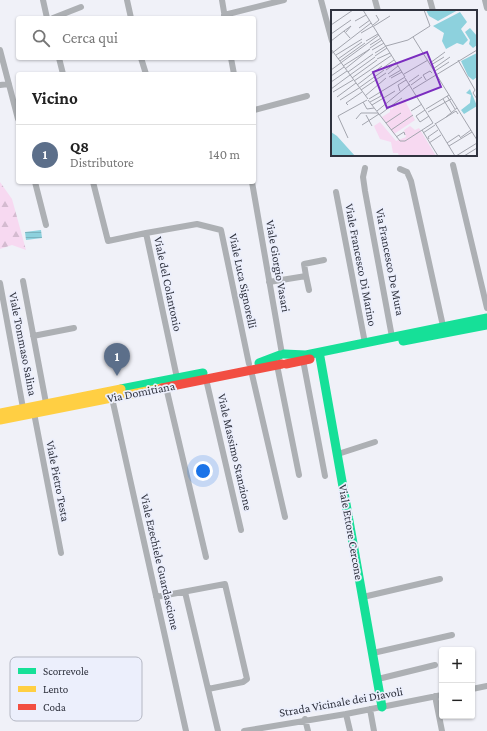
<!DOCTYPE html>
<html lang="it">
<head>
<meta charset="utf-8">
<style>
  body { margin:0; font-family:"Crimson Pro",serif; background:#f2f2f2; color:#222 }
  .controls { position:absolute; right:12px; bottom:12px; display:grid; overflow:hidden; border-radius:4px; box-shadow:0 1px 3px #0004 }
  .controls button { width:36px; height:36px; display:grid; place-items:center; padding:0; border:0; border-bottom:1px solid #e0e0e0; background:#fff; color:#222; font:20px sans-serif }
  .you { position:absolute; left:203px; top:471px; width:14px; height:14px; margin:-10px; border:3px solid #fff; border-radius:50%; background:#1a73e8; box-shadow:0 0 0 6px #1a73e833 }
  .badge { display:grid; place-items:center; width:26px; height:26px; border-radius:50%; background:#b45309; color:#fff; font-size:13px; font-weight:700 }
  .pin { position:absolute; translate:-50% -33px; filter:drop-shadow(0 1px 2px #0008) }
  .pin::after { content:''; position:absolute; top:21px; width:14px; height:12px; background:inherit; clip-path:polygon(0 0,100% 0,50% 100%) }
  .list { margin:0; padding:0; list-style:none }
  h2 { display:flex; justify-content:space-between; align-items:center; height:52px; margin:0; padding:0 16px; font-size:17px }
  h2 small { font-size:13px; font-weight:400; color:#767676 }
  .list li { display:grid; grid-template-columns:26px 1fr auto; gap:12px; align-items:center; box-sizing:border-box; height:60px; padding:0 16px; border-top:1px solid #e0e0e0 }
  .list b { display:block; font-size:15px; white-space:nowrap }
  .list p { margin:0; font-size:13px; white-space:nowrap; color:#767676 }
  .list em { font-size:13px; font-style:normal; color:#767676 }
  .icon { flex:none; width:22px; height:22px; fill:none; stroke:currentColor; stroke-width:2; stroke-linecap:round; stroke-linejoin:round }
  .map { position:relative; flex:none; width:487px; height:731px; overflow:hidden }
  .search { position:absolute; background:#fff; box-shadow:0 1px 3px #0004; left:16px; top:16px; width:240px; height:44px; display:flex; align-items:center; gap:10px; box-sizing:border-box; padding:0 14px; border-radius:4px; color:#767676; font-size:15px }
  .panel { position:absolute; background:#fff; box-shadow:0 1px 3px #0004; left:16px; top:72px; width:240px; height:112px; border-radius:4px }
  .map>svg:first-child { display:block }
  .forest { fill:url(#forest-firs) }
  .water { fill:url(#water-rules) }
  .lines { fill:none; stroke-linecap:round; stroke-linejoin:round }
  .street { stroke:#adb0b4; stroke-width:6 }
  .fast { stroke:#16e098; stroke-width:9 }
  .slow { stroke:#ffcf43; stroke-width:9 }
  .jam { stroke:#f24e42; stroke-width:9 }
  .labels { text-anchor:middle; stroke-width:3.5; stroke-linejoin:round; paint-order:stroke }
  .street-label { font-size:12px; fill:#30333f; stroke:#eceffc }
  .inset-road { fill:none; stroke:#a3a5ae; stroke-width:1 }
  .view { fill:#7b2cbf; fill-opacity:0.15; stroke:#7b2cbf; stroke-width:2 }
  .inset-edge { fill:none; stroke:#30333f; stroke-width:2 }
  .key { fill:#eceffc; stroke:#b4b7c3; stroke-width:1 }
  .key-label { font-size:11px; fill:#30333f }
</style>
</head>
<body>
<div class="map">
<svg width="487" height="731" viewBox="0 0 487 731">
  <defs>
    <pattern id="forest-firs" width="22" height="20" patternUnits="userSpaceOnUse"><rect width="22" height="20" fill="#f7d9f1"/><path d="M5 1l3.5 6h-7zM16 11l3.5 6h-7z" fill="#d4bbd0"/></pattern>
    <pattern id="water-rules" width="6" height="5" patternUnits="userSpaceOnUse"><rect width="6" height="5" fill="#8dd1dd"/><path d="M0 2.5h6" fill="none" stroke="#7ab4bf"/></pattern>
  </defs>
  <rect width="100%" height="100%" fill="#f0f1f8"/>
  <path class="forest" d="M0 182 12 199 26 250 12 245 0 249Z"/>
  <path class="water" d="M41 230 42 238 26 240 25 232Z"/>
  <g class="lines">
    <path class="street" d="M43 0 47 18
      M127 0 131 18
      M222 0 225 18
      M321 0 332 41
      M375 0 378 11
      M430 0 433 11
      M485 0 487 8
      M224 15 284 0
      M53 18 81 7
      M0 50 18 119
      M59 58 63 74
      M141 58 146 74
      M231 58 234 74
      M0 85 9 84
      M254 110 307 96
      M453 165 487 308
      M365 168 363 177 365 191 392 337
      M400 169 407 172 411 181 443 326
      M35 182 46 225
      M93 182 108 241 146 233 177 378
      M252 182 282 354
      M336 192 365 343
      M146 233 197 224 221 230 249 364
      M306 276 304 264 324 260
      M23 281 46 403
      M269 282 306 276 309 290
      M0 283 23 408
      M33 336 74 328
      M303 360 325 476
      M277 365 299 475
      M251 370 285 517
      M206 379 241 530
      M166 387 206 557
      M112 398 186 731
      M34 413 61 553
      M338 454 375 442
      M185 592 218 731
      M156 597 225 584 247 679 243 682 208 689
      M363 597 440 579
      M373 653 452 635
      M378 679 435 665
      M472 689 487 686
      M435 696 442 731
      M370 709 374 731
      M346 714 350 731
      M305 719 308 731
      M244 731 346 714 442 695"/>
    <path class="fast" d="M403 341 487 325
      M284 354 306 355 487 318
      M320 357 382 707
      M259 363 280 355
      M121 389 203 373"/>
    <path class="slow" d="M0 413 121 389
      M0 420 162 388"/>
    <path class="jam" d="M286 364 310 359
      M162 388 282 364"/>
  </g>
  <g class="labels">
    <g class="street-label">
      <text transform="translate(390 262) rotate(79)" y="4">Via Francesco De Mura</text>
      <text transform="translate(361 265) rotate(79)" y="4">Viale Francesco Di Marino</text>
      <text transform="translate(278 266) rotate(80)" y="4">Viale Giorgio Vasari</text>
      <text transform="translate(243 281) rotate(78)" y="4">Viale Luca Signorelli</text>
      <text transform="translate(168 284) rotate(78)" y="4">Viale del Colantonio</text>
      <text transform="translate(23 344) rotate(79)" y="4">Viale Tommaso Salina</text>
      <text transform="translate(141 392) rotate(-11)" y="4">Via Domitiana</text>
      <text transform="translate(235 452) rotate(77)" y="4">Viale Massimo Stanzione</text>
      <text transform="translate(58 481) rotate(79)" y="4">Viale Pietro Testa</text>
      <text transform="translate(351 532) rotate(80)" y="4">Viale Ettore Cercone</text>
      <text transform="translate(160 562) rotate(77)" y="4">Viale Ezechiele Guardascione</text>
      <text transform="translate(341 702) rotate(-10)" y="4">Strada Vicinale dei Diavoli</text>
    </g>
  </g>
  <g transform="translate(331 10)">
    <rect width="146" height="146" fill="#f0f1f8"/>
    <path d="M73 89 84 110 63 124 51 107 59 102V98L61 100 63 95 66 96ZM49 112 65 131 75 127 73 120 79 116 84 120 88 118 105 146H68L67 143H62L60 132 49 129 43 116Z" fill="#f7d9f1"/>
    <path d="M95 0H127L107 11 98 6ZM129 2 136 12 130 19 137 30 132 35 126 33 115 39 111 31 113 23 102 16ZM139 18 146 26V35L142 38 138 34 139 30 134 22ZM146 43V67L142 70 137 66 130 51ZM139 79 146 96 133 104 130 100 139 93 140 85 135 83ZM0 122 6 126 24 146H0Z" fill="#8dd1dd"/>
    <path class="inset-road" d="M32 0 74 67M24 11 35 5M0 15 22 0M42 15 48 10 45 5M43 16 59 6M28 18 39 10M13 21 20 16 15 22M30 23 42 16M0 24 20 10M82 27 146 130M0 31 13 21 19 28M35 31 47 24M39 35 50 28M55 36 77 30 99 16 93 0M39 38 51 30M0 39 37 89M41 40 53 33M44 43 55 36M0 44 40 13M5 45 31 29M44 46 56 38M7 49 31 32M46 49 59 43M127 50 144 80 142 83 146 89M9 51 34 33M99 53 114 42M100 55 113 47M12 56 39 39M52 58 63 50M14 59 39 39M102 59 119 47M0 60 48 25M55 60 65 53M104 61 118 52M17 62 42 44M57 64 67 56M73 64 97 50M19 65 44 47M0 66 13 57M58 67 70 60M21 68 46 50M60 68 71 62M74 68 102 113M95 70 92 65 99 61 101 63M23 71 61 45M0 72 16 61M78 72 88 65M26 75 51 56M80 75 91 67M28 78 53 60M0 79 19 65M82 79 146 40M30 80 55 63M69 81 67 75 75 70M2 82 22 70M34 86 55 68M116 86 124 99M6 87 25 73M38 89 74 67M112 89 120 102M9 90 28 78M37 90 69 131H74L102 113M32 92 36 99 43 98M39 92 50 86 49 82M17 95 15 93 31 82M41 95 64 81M95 99 118 85M94 100 85 106 89 112 98 106M46 101 79 74M80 101 91 94M97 102 120 89M35 105 41 116M48 105 71 88M115 107 126 98M25 109 30 103H47M55 113 70 103M104 113 124 146M104 114 125 101 127 104M31 115 48 104M60 120 82 105M91 120 107 146M92 123 104 115M65 127 73 122 74 125M17 128 7 106 36 90M129 128 140 120M98 129 97 127 107 120M98 133 110 125M116 133 128 125 129 127M118 136 141 122M125 146 146 133M133 146 146 138"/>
    <path class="view" d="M96 42 110 77 56 98 42 62Z"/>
    <rect width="146" height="146" class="inset-edge"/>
  </g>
  <rect x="10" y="657" width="132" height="64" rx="6" class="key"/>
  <rect x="18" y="668" width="18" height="6" fill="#16e098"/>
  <rect x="18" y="686" width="18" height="6" fill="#ffcf43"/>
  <rect x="18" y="704" width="18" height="6" fill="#f24e42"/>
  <g class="key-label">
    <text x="43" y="675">Scorrevole</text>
    <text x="43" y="693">Lento</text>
    <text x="43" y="711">Coda</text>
  </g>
</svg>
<div class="controls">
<button>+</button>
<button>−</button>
</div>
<div class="you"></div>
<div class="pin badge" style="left:117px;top:376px;background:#5c6f8a">1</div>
<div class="search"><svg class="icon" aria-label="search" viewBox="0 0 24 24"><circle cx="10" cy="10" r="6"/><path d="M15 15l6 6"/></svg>Cerca qui</div>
<section class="panel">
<h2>Vicino<small></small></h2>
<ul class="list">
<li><span class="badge" style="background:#5c6f8a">1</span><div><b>Q8</b><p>Distributore</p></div><em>140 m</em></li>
</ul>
</section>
</div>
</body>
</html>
